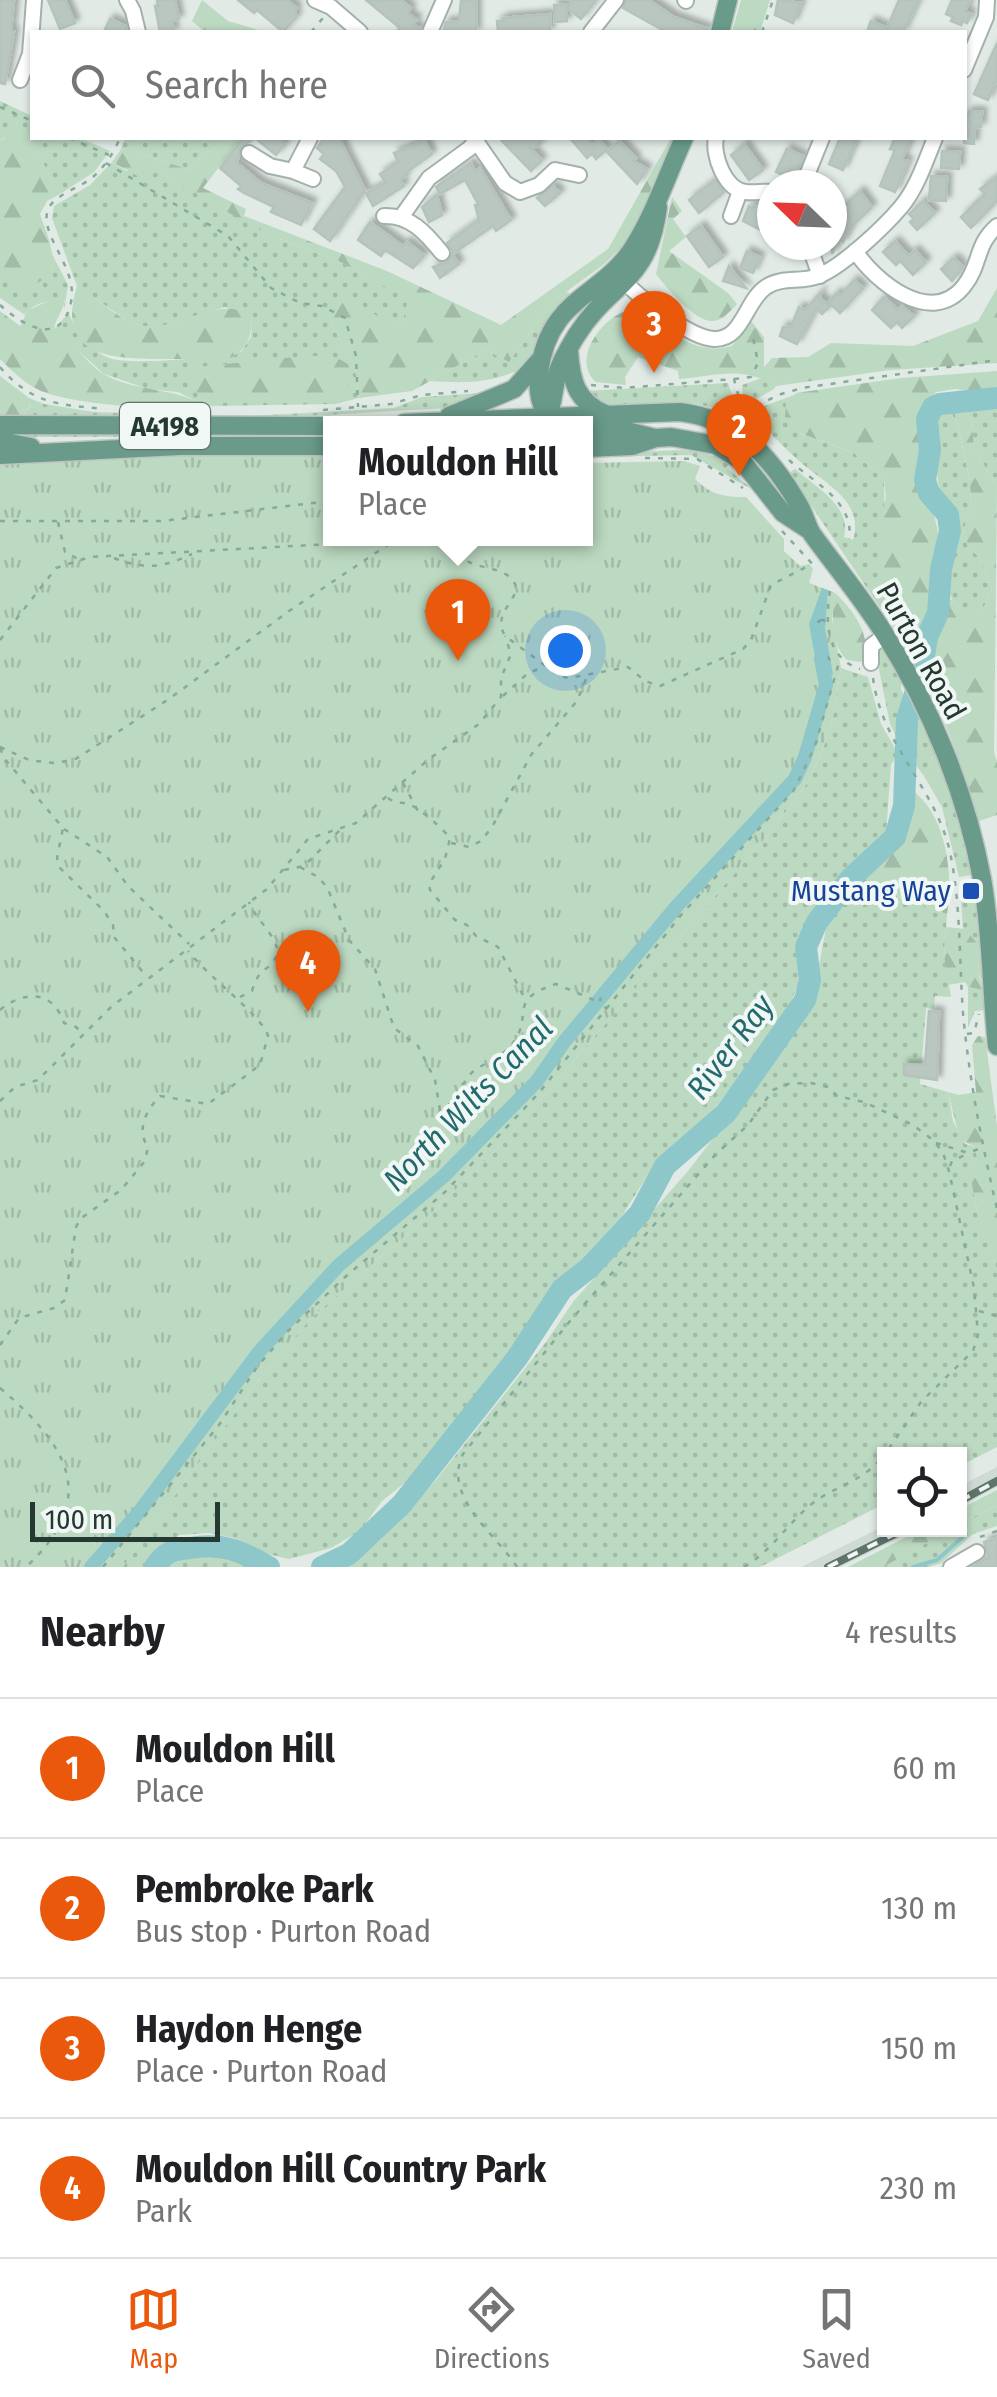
<!DOCTYPE html>
<html lang="en">
<head>
<meta charset="utf-8">
<style>
  body { margin:0; font-family:"Fira Sans Condensed",sans-serif; background:#f6f6f6; color:#202124 }
  .controls { position:absolute; right:30px; bottom:30px; display:grid; overflow:hidden; border-radius:0px; box-shadow:0 2px 8px #0004 }
  .controls button { width:90px; height:90px; display:grid; place-items:center; padding:0; border:0; border-bottom:2px solid #e0e0e0; background:#fff; color:#202124; font:50px sans-serif }
  .compass { position:absolute; left:757px; top:170px; width:90px; height:90px; border-radius:50%; background:#fff; box-shadow:0 2px 8px #0004; rotate:293deg }
  .scale { position:absolute; left:30px; bottom:25px; width:190px; box-sizing:border-box; padding-left:10px; border:5px solid #233931; border-top:0; font-size:28px; line-height:35px; white-space:nowrap; color:#233931; -webkit-text-stroke:8px #f1f7f4; paint-order:stroke }
  .you { position:absolute; left:565px; top:650px; width:35px; height:35px; margin:-25px; border:8px solid #fff; border-radius:50%; background:#1a73e8; box-shadow:0 0 0 15px #1a73e833 }
  .badge { display:grid; place-items:center; width:65px; height:65px; border-radius:50%; background:#ea580c; color:#fff; font-size:32px; font-weight:700 }
  .pin { position:absolute; translate:-50% -82px; filter:drop-shadow(0 2px 5px #0008) }
  .pin::after { content:''; position:absolute; top:52px; width:35px; height:30px; background:inherit; clip-path:polygon(0 0,100% 0,50% 100%) }
  .popup { position:absolute; left:323px; top:416px; width:270px; height:130px; box-sizing:border-box; display:grid; place-content:center; border-radius:0px; background:#fff; filter:drop-shadow(0 2px 8px #0005); font-size:32px; white-space:nowrap; color:#757577 }
  .popup b { font-size:38px; color:#202124 }
  .popup::after { content:''; position:absolute; left:50%; top:100%; margin-left:-20px; border:20px solid transparent; border-top-color:#fff }
  .list { margin:0; padding:0; list-style:none }
  h2 { display:flex; justify-content:space-between; align-items:center; height:130px; margin:0; padding:0 40px; font-size:42px }
  h2 small { font-size:32px; font-weight:400; color:#757577 }
  .list li { display:grid; grid-template-columns:65px 1fr auto; gap:30px; align-items:center; box-sizing:border-box; height:140px; padding:0 40px; border-top:2px solid #e0e0e0 }
  .list b { display:block; font-size:38px; white-space:nowrap }
  .list p { margin:0; font-size:32px; white-space:nowrap; color:#757577 }
  .list em { font-size:32px; font-style:normal; color:#757577 }
  .icon { flex:none; width:55px; height:55px; fill:none; stroke:currentColor; stroke-width:2; stroke-linecap:round; stroke-linejoin:round }
  .map { position:relative; flex:none; width:997px; height:1567px; overflow:hidden }
  .search { position:absolute; background:#fff; box-shadow:0 2px 8px #0004; left:30px; right:30px; top:30px; height:110px; display:flex; align-items:center; gap:25px; box-sizing:border-box; padding:0 35px; border-radius:0px; color:#757577; font-size:38px }
  .sheet { height:690px; background:#fff }
  nav { display:flex; justify-content:space-around; align-items:center; box-sizing:border-box; height:140px; border-top:2px solid #e0e0e0; background:#fff; font-size:28px; color:#757577 }
  nav a { display:grid; justify-items:center; gap:5px }
  nav .on { color:#ea580c }
  .map>svg:first-child { display:block }
  .built { fill:#cfdad4 }
  .grass { fill:url(#grass-dots) }
  .forest { fill:url(#forest-firs) }
  .park { fill:url(#park-tufts) }
  .water { fill:url(#water-ripples) }
  .lines { fill:none; stroke-linecap:round; stroke-linejoin:round }
  .stream { stroke:#8ec7ca; stroke-width:4 }
  .canal { stroke:#8ec7ca; stroke-width:14 }
  .river { stroke:#8ec7ca; stroke-width:22 }
  .building { fill:#bac7c1; stroke:#b4c3bb; stroke-width:2.5; filter:url(#shadow) }
  .minor-casing { stroke:#a4b1ab; stroke-width:18 }
  .major-casing { stroke:#bdc4c1; stroke-width:21 }
  .path { stroke:#85ab9b; stroke-width:2.5; stroke-dasharray:5 8; stroke-linecap:butt }
  .minor { stroke:#fff; stroke-width:14 }
  .major { stroke:#6a9b8a; stroke-width:18 }
  .rail-casing { stroke:#5e756c; stroke-width:8 }
  .rail { stroke:#f1f7f4; stroke-width:4; stroke-dasharray:11; stroke-linecap:butt }
  .transit-dot { fill:#1a4fb4; stroke:#f1f7f4; stroke-width:4 }
  .labels { text-anchor:middle; stroke-width:8; stroke-linejoin:round; paint-order:stroke }
  .shield { fill:#f1f7f4; stroke:#61726c; stroke-width:2.5 }
  .shield-label { font-size:28px; font-weight:bold; fill:#233931 }
  .street-label { font-size:30px; fill:#233931; stroke:#f1f7f4 }
  .transit-label { font-size:30px; fill:#164399; stroke:#f1f7f4; text-anchor:end }
  .water-label { font-size:32px; font-style:italic; fill:#236a6f; stroke:#f1f7f4 }
</style>
</head>
<body>
<div class="map">
<svg width="997" height="1567" viewBox="0 0 997 1567">
  <defs>
    <pattern id="grass-dots" width="8" height="8" patternUnits="userSpaceOnUse" patternTransform="scale(2.5)"><rect width="8" height="8" fill="#bcd9c1"/><path d="M2 2h.1M6 6h.1" fill="none" stroke="#a1bba6" stroke-width="1.8" stroke-linecap="round"/></pattern>
    <pattern id="forest-firs" width="22" height="20" patternUnits="userSpaceOnUse" patternTransform="scale(2.5)"><rect width="22" height="20" fill="#bcd9c1"/><path d="M5 1l3.5 6h-7zM16 11l3.5 6h-7z" fill="#a1bba6"/></pattern>
    <pattern id="park-tufts" width="24" height="20" patternUnits="userSpaceOnUse" patternTransform="scale(2.5)"><rect width="24" height="20" fill="#bcd9c1"/><path d="M3 7l-1-3M5 7V3M7 7l1-3M15 17l-1-3M17 17v-4M19 17l1-3" fill="none" stroke="#a1bba6"/></pattern>
    <pattern id="water-ripples" width="26" height="14" patternUnits="userSpaceOnUse" patternTransform="scale(2.5)"><rect width="26" height="14" fill="#8ec7ca"/><path d="M2 4q2-2 4 0t4 0M15 11q2-2 4 0t4 0" fill="none" stroke="#74a3a5"/></pattern>
    <filter id="shadow"><feDropShadow dx="4.5" dy="-4.5" stdDeviation="2.5" flood-color="#0004"/></filter>
  </defs>
  <rect width="100%" height="100%" fill="#e1eae5"/>
  <path class="built" d="M997 1467V1487L960 1507V1486Z
    M884 1526V1530H915L840 1567H801Z"/>
  <path class="grass" d="M0 101 32 116V138H80L110 151 94 172 60 194 24 128 0 140Z
    M125 138H225L224 143 202 155 191 170 146 156 137 146 120 151Z
    M112 162 126 171H158L277 238 337 260 409 299 403 320 391 327 330 321 355 368 359 398 335 404 206 406 178 392 148 389 104 374 54 329 69 313C74 330 91 351 109 358 130 366 218 357 241 352L251 337 252 318 225 307 164 326H143L128 321 77 286 52 218 54 206 90 185Z
    M52 254 68 285 64 312 65 298C51 301 32 302 25 315L0 298V281L52 268Z
    M566 292 570 293 547 323 532 360 518 375 514 372C485 384 461 383 430 381L486 350 509 362 551 303Z
    M762 378 776 386 774 389 744 406 742 385Z
    M728 383 738 413 719 400 715 408 692 403 610 406 585 391Z
    M482 393 448 408 343 414 242 419 23 415 31 405 29 398 44 404 94 412 250 416 394 408 422 397Z
    M794 395 786 403 801 434 854 453 884 479 886 584 894 628 789 473 795 469C816 487 852 507 844 537L853 540C865 501 824 483 799 461 783 447 769 431 753 417L762 407Z
    M997 407V487L974 448 972 417 955 414 970 481 971 506 963 532 967 544 982 561 992 589 983 609 970 613C960 607 951 603 949 591 945 569 961 551 959 530 958 515 945 509 941 496 936 484 934 421 940 411Z
    M0 432 330 434V437H0Z
    M681 450 702 452 729 462 727 468 753 490 691 455 586 457V454Z
    M882 646 902 679 901 689 907 703 913 713 924 721 936 749 924 776 900 744 890 724 876 655 877 647Z
    M841 668 868 677 881 724 899 755 891 764 886 834 820 901 804 930 798 957 799 983 788 1008 748 1070 699 1127 649 1173 622 1216 553 1292 423 1468 382 1501 360 1531 331 1548 289 1559 268 1554 234 1538 209 1533 179 1535 159 1550 152 1567H123L258 1381 310 1319 438 1207 504 1142 776 825 808 782 831 729Z
    M950 789 971 875 959 877 942 807Z
    M967 882 969 895H975L984 984 978 973 980 947 963 928 960 883Z
    M879 889 947 914 944 955 951 997 935 996 934 1009 926 1008 920 1084 948 1092 953 1121 965 1144 976 1147 977 1159 971 1163 976 1207 997 1269V1447L960 1466V1454H884V1504L760 1567H334L377 1543 436 1480 546 1342 573 1302 688 1171 782 1049 813 998 827 923 848 899Z
    M968 987 984 990 985 1010 975 1011 968 1028Z
    M997 1506V1526L973 1534 941 1563 929 1567H883L950 1530H960V1523Z
    M214 1552 250 1567H169V1564Z"/>
  <path class="forest" d="M202 0 228 21 265 32H205L192 21Z
    M741 0H770L760 32H732Z
    M11 128H24L60 194 47 201 40 214C45 231 62 263 45 278 39 283 28 286 21 289L14 279 0 281V140L4 139Z
    M225 138H241L203 188 246 209 244 216 387 271 501 325 608 249 671 138H678L628 241 603 265 551 303 509 362 486 350 412 391 359 398 355 368 330 321 333 307 352 298 391 326 403 320 408 299 337 260 277 238 241 220 158 171 145 180 112 162 120 151 137 146 146 156 191 170 202 155 224 143Z
    M672 197 682 211 673 219 686 237 669 251 728 293 737 304C730 311 722 322 711 321 693 320 666 287 656 274Z
    M77 286C98 298 122 324 146 326 181 330 223 292 252 318 251 337 248 349 230 358 206 359 183 359 159 359 106 359 56 354 77 286Z
    M997 288V363L890 370 776 386C740 365 717 376 679 379L678 371 638 357 625 377 626 385 596 382C568 357 608 309 638 308 669 328 692 357 732 346L751 321 764 337V367L772 358 808 357 831 343 913 346 978 321Z
    M60 296 65 298C64 311 56 317 54 329 75 341 86 365 107 376 141 393 178 387 211 409 173 410 70 406 37 389 23 382 11 370 0 359V311L20 326 28 310Z
    M306 356C322 356 338 354 349 366L346 396 330 401 207 399 193 390 189 378 197 367Z
    M997 371V394L955 389 936 392C924 410 922 458 917 483 922 495 931 506 935 519 942 543 937 567 940 592L969 612 983 609 992 589 982 561 967 544 963 532 971 506 970 481 955 413 963 410 972 417 974 448 997 487 994 752 997 761V815L979 821 954 746 923 669 894 628 876 540 886 497 884 479 854 453 802 434 785 417 786 403 796 393 901 378Z
    M0 376 29 398 31 404 23 415H0Z
    M835 593C853 610 875 638 861 662L847 660C829 642 832 616 835 593Z
    M936 749 950 789 942 807 924 776Z
    M913 791C946 815 954 875 947 914L879 889 848 899 895 827Z
    M946 927 965 929 980 947 978 973 984 990 968 987 965 982 948 985 944 955Z
    M978 1036 985 1037 997 1126V1269C985 1234 970 1200 971 1163L977 1159 976 1147 960 1140 948 1092 959 1095 976 1092 972 1045Z
    M997 1490V1506L960 1523V1509Z
    M920 1530H950L883 1567H848Z"/>
  <path class="park" d="M239 452 330 457V538H586V463L684 461 700 466 695 479C711 495 724 497 746 497L784 539V551L800 566 809 564 813 569 809 583 835 593 832 620 841 668 831 729 808 782 776 825 504 1142 438 1207 310 1319 258 1381 123 1567H0V459Z"/>
  <path class="water" d="M822 588 828 590 825 628 833 675 819 679 809 624Z"/>
  <g class="lines">
    <path class="stream" d="M913 1567 937 1560 966 1534"/>
    <path class="canal" d="M91 1567 140 1511 259 1352 339 1265 444 1176 537 1081 564 1042 676 907 795 779 805 757 826 685 821 659"/>
    <path class="river" d="M155 1567C164 1552 173 1550 190 1548 222 1542 241 1551 269 1567
      M322 1567 349 1554 402 1504 517 1358 562 1289 589 1268 640 1213 665 1166 726 1113 805 1000 810 980 806 947 817 922 850 879 895 837 904 806 907 719 921 675 927 637 938 613 941 569 950 531 948 515 929 493 925 480 930 450 927 419 933 407 940 404 997 398"/>
  </g>
  <path class="building" d="M0 0H14L11 30 14 31 5 84 0 83Z
    M48 0H65L75 23 60 29Z
    M157 0H175L179 19 172 21 174 32H160L155 6H158Z
    M238 0H287L297 8 294 12 297 16 283 32 257 10 254 13Z
    M366 0H401L411 8 408 13 417 20 413 24 420 29V32H396L400 28Z
    M476 0V32H443L446 22 459 21 461 1Z
    M573 0H596L581 19 567 8Z
    M626 0H649L674 17 708 29V32H666L623 8Z
    M778 0 801 3 793 23 775 15Z
    M899 0H918L903 32H867L871 21 887 28Z
    M952 0H970L965 11 971 14 967 23 963 21 961 25 951 21 953 17 946 14Z
    M554 5H566L567 21 555 22Z
    M550 14V30L546 32H498L497 21H503V18Z
    M110 19 126 26 127 32H104Z
    M997 43V79L988 100 974 94Z
    M969 111 982 112 981 127H975L974 144 964 143V115H969Z
    M243 138H277L285 144 276 155 255 138 241 147 237 163 261 183 312 203 301 225 271 212 274 207 244 193 238 189 241 186 220 168Z
    M324 138H339L365 190 330 241 314 229 345 187 336 171 320 159 324 154 317 148Z
    M499 138H543L538 146 531 149 542 160 531 171Z
    M570 138H586L592 145 599 139 607 149 596 159 592 153 587 158Z
    M840 138 856 140 843 170 829 164Z
    M895 138H911L902 159 908 161 895 192 880 186 895 150 890 149Z
    M425 141 432 154 404 174 405 177 400 180 404 186 373 206 366 193 386 183 380 174 398 162 394 153Z
    M619 141 636 158 633 161 647 169 637 184 607 152Z
    M745 145 763 170 749 180 731 155Z
    M787 149 803 156 794 180 776 172Z
    M942 151 960 152 959 169 941 168Z
    M471 163 475 171 480 168 511 220 496 231 493 226 454 253 447 243 479 220 475 205 478 204 465 180 440 194 436 187Z
    M931 176 947 177 946 201 929 200Z
    M997 177V201L971 228 961 217 985 194 980 189Z
    M715 180 724 192 699 213 689 200Z
    M553 186 560 193 545 206 537 198Z
    M860 191 872 207 851 227 843 242 839 240 832 254V218Z
    M437 195 442 215 429 222 422 207Z
    M923 201 935 213 917 230 910 222 914 219 909 214Z
    M754 205 772 212V236L743 221 749 206 753 208Z
    M370 222 403 246 407 242 424 255 413 268 385 250 381 256 358 240Z
    M701 226 723 257 709 267 687 236Z
    M895 241 909 256 915 250 926 262 913 275 900 261 896 265 883 252Z
    M747 251 760 257 753 273 740 268Z
    M452 254 459 264 440 278 433 267 448 262Z
    M954 258 963 267 952 281 941 269Z
    M729 266 746 288 723 281Z
    M854 280 863 288 840 313 828 302 837 293 840 296Z
    M821 292 820 298 830 306 822 314 816 308 797 344 780 336 783 327H791L799 307 805 310Z
    M884 297 898 310 902 306 914 316 902 328 897 322 891 328 872 310Z
    M929 1011 939 1012 937 1080 904 1075V1064L925 1065Z
    M997 1538V1567H972L989 1557 984 1542Z"/>
  <g class="lines">
    <g class="minor-casing">
      <path id="minor" d="M127 0 133 11 138 32
        M315 0 331 7 360 32
        M685 0 686 1
        M430 32 444 0
        M591 32 616 0
        M964 70 986 17 987 0
        M20 80 30 54 34 0
        M310 138 293 171 313 179
        M716 138C712 155 725 190 746 192 755 193 763 191 772 192
        M476 141 505 183 520 192 539 185 555 170 579 175
        M249 153 270 166 293 171
        M803 185 822 138
        M384 216C410 215 426 233 442 253
        M402 216 429 178 470 148 477 138
        M731 216 740 191
        M809 245 820 276
        M855 251C875 281 931 328 964 286 981 265 975 245 997 226
        M618 276C636 294 688 338 714 339 743 340 745 301 766 287 782 276 801 283 818 276 842 267 884 227 901 207 917 188 926 160 935 138
        M871 663V646L886 635
        M951 1567 977 1552"/>
    </g>
    <g class="major-casing">
      <path id="major" d="M720 32 728 0
        M569 351C571 381 576 401 605 414
        M449 416 514 389 539 361
        M404 423 680 412C738 419 772 458 800 507 805 516 807 526 812 534 836 567 862 598 884 633 931 707 966 793 982 879 992 935 991 991 997 1046
        M545 423C554 405 553 389 558 371 562 359 570 346 576 336 611 280 648 285 658 207
        M553 423C540 407 537 393 539 373 548 299 598 298 631 251 654 216 667 175 684 138
        M0 425 330 426
        M586 433 631 432 655 438
        M0 441 31 447
        M586 448 632 446 656 438 671 437 716 445 742 461 783 513 809 530
        M0 455 180 446H330"/>
    </g>
    <path class="path" d="M311 32 323 18
      M762 32 773 0
      M0 107 32 121
      M69 138 109 155
      M106 163 228 236 271 288 300 303 322 306 345 318 356 356 358 407
      M0 305C22 325 61 349 71 302 78 269 42 238 47 213 50 195 82 188 94 176 106 165 114 152 120 138
      M0 367C32 404 59 405 105 409
      M734 379 751 377 758 363 752 332
      M591 385 624 388 734 379 743 413 773 443
      M323 410 391 404 422 395 468 391
      M745 412 778 395 802 388 997 360
      M645 458 697 459 743 488
      M789 460C813 482 855 502 849 539
      M0 521H162L330 501
      M58 522 65 552 78 559
      M782 531 817 569
      M456 538 467 561C485 571 510 566 517 589 510 607 494 616 505 636L559 676 569 678 628 667 645 681 660 686 743 649 751 640 771 585 812 564
      M114 558C145 570 162 568 192 554
      M830 591C825 622 826 658 860 669
      M0 640 56 568 90 557 331 544 371 538
      M873 678C882 747 935 786 950 852 961 905 959 959 963 1013 969 1079 982 1144 997 1209
      M503 696 528 673 544 667
      M0 747 29 760 53 763 74 760 169 699 289 611 398 538
      M0 748 4 758 63 828 57 858 59 867 104 911 113 925 114 937 147 977
      M403 783 418 811
      M388 798C397 805 402 801 411 805 424 812 441 827 450 838L445 859 429 884 430 890 455 920 467 925 476 936 498 947 525 999
      M64 829 107 857 128 886 189 944
      M451 843 469 847 481 841 492 827 531 755 577 701 588 674
      M300 867 318 877 327 887 349 940 375 969 394 1028 418 1046 435 1080 440 1110C461 1100 461 1080 475 1070 489 1061 502 1057 513 1043 534 1015 506 1000 556 984L594 1000 597 996 601 999 599 1002 607 1009
      M284 870 304 866 343 827
      M240 997 252 991C259 967 266 973 275 959 286 943 254 919 249 902
      M0 1010C24 990 53 990 64 1023L76 1027 83 1034
      M967 1034 974 1033 979 1014
      M0 1101 15 1087 38 1080 111 1007 267 889 308 839 356 823 429 759 479 724 501 697V678L511 654 505 636
      M936 1143 968 1153 981 1148
      M950 1166 952 1161 967 1154
      M979 1311 997 1316
      M0 1345 19 1318 54 1308 65 1300 76 1227 80 1219 121 1190 145 1161 148 1147C136 1130 146 1110 160 1096L208 1104 260 1065 268 1036 266 1030C243 1000 212 980 188 951
      M0 1388C67 1445 101 1497 26 1567
      M980 1537 997 1531
      M103 1567 219 1425 257 1367 288 1331 344 1278 445 1192 538 1094 682 914 794 790 815 746 840 659
      M517 1567C496 1534 442 1497 463 1454L570 1321 716 1154 748 1125 773 1090 788 1084 811 1083 828 1087 837 1096 864 1102 913 1125 933 1140 943 1153 949 1171 974 1288 978 1335 973 1351 921 1402 885 1454
      M744 1567C774 1550 791 1517 820 1498 843 1484 867 1478 884 1455"/>
    <use href="#minor" class="minor"/>
    <use href="#major" class="major"/>
    <g class="rail-casing">
      <path id="rail" d="M960 1501 997 1481
        M828 1567 903 1530"/>
    </g>
    <use href="#rail" class="rail"/>
  </g>
  <rect class="transit-dot" x="961" y="881" width="20" height="20" rx="5"/>
  <g class="labels">
    <rect class="shield" x="120" y="403" width="90" height="46" rx="8"/>
    <g class="shield-label">
      <text x="165" y="436">A4198</text>
    </g>
    <g class="street-label">
      <text transform="translate(921 651) rotate(61)" y="10">Purton Road</text>
    </g>
    <g class="transit-label">
      <text x="951" y="901">Mustang Way</text>
    </g>
    <g class="water-label">
      <text transform="translate(730 1047) rotate(-53)" y="11">River Ray</text>
      <text transform="translate(468 1104) rotate(-46)" y="11">North Wilts Canal</text>
    </g>
  </g>
</svg>
<div class="controls">
<button><svg class="icon" aria-label="locate" viewBox="0 0 24 24"><circle cx="12" cy="12" r="6"/><path d="M12 2v4M12 18v4M2 12h4M18 12h4"/></svg></button>
</div>
<svg class="compass" viewBox="-18 -18 36 36"><path d="M0-13l5 13h-10z" fill="#e53935"/><path d="M0 13l5-13h-10z" fill="#757577"/></svg>
<div class="scale">100 m</div>
<div class="you"></div>
<div class="pin badge" style="left:458px;top:661px">1</div>
<div class="popup"><b>Mouldon Hill</b>Place</div>
<div class="pin badge" style="left:739px;top:476px">2</div>
<div class="pin badge" style="left:654px;top:373px">3</div>
<div class="pin badge" style="left:308px;top:1012px">4</div>
<div class="search"><svg class="icon" aria-label="search" viewBox="0 0 24 24"><circle cx="10" cy="10" r="6"/><path d="M15 15l6 6"/></svg>Search here</div>
</div>
<section class="sheet">
<h2>Nearby<small>4 results</small></h2>
<ul class="list">
<li><span class="badge">1</span><div><b>Mouldon Hill</b><p>Place</p></div><em>60 m</em></li>
<li><span class="badge">2</span><div><b>Pembroke Park</b><p>Bus stop · Purton Road</p></div><em>130 m</em></li>
<li><span class="badge">3</span><div><b>Haydon Henge</b><p>Place · Purton Road</p></div><em>150 m</em></li>
<li><span class="badge">4</span><div><b>Mouldon Hill Country Park</b><p>Park</p></div><em>230 m</em></li>
</ul>
</section>
<nav>
<a class="on"><svg class="icon" aria-label="map" viewBox="0 0 24 24"><path d="M3 6l6-2 6 2 6-2v14l-6 2-6-2-6 2zM9 4v14M15 6v14"/></svg>Map</a>
<a><svg class="icon" aria-label="directions" viewBox="0 0 24 24"><path d="M12 3l9 9-9 9-9-9zM9 14v-3h6M13 9l2 2-2 2"/></svg>Directions</a>
<a><svg class="icon" aria-label="saved" viewBox="0 0 24 24"><path d="M7 4h10v16l-5-4-5 4z"/></svg>Saved</a>
</nav>
</body>
</html>
